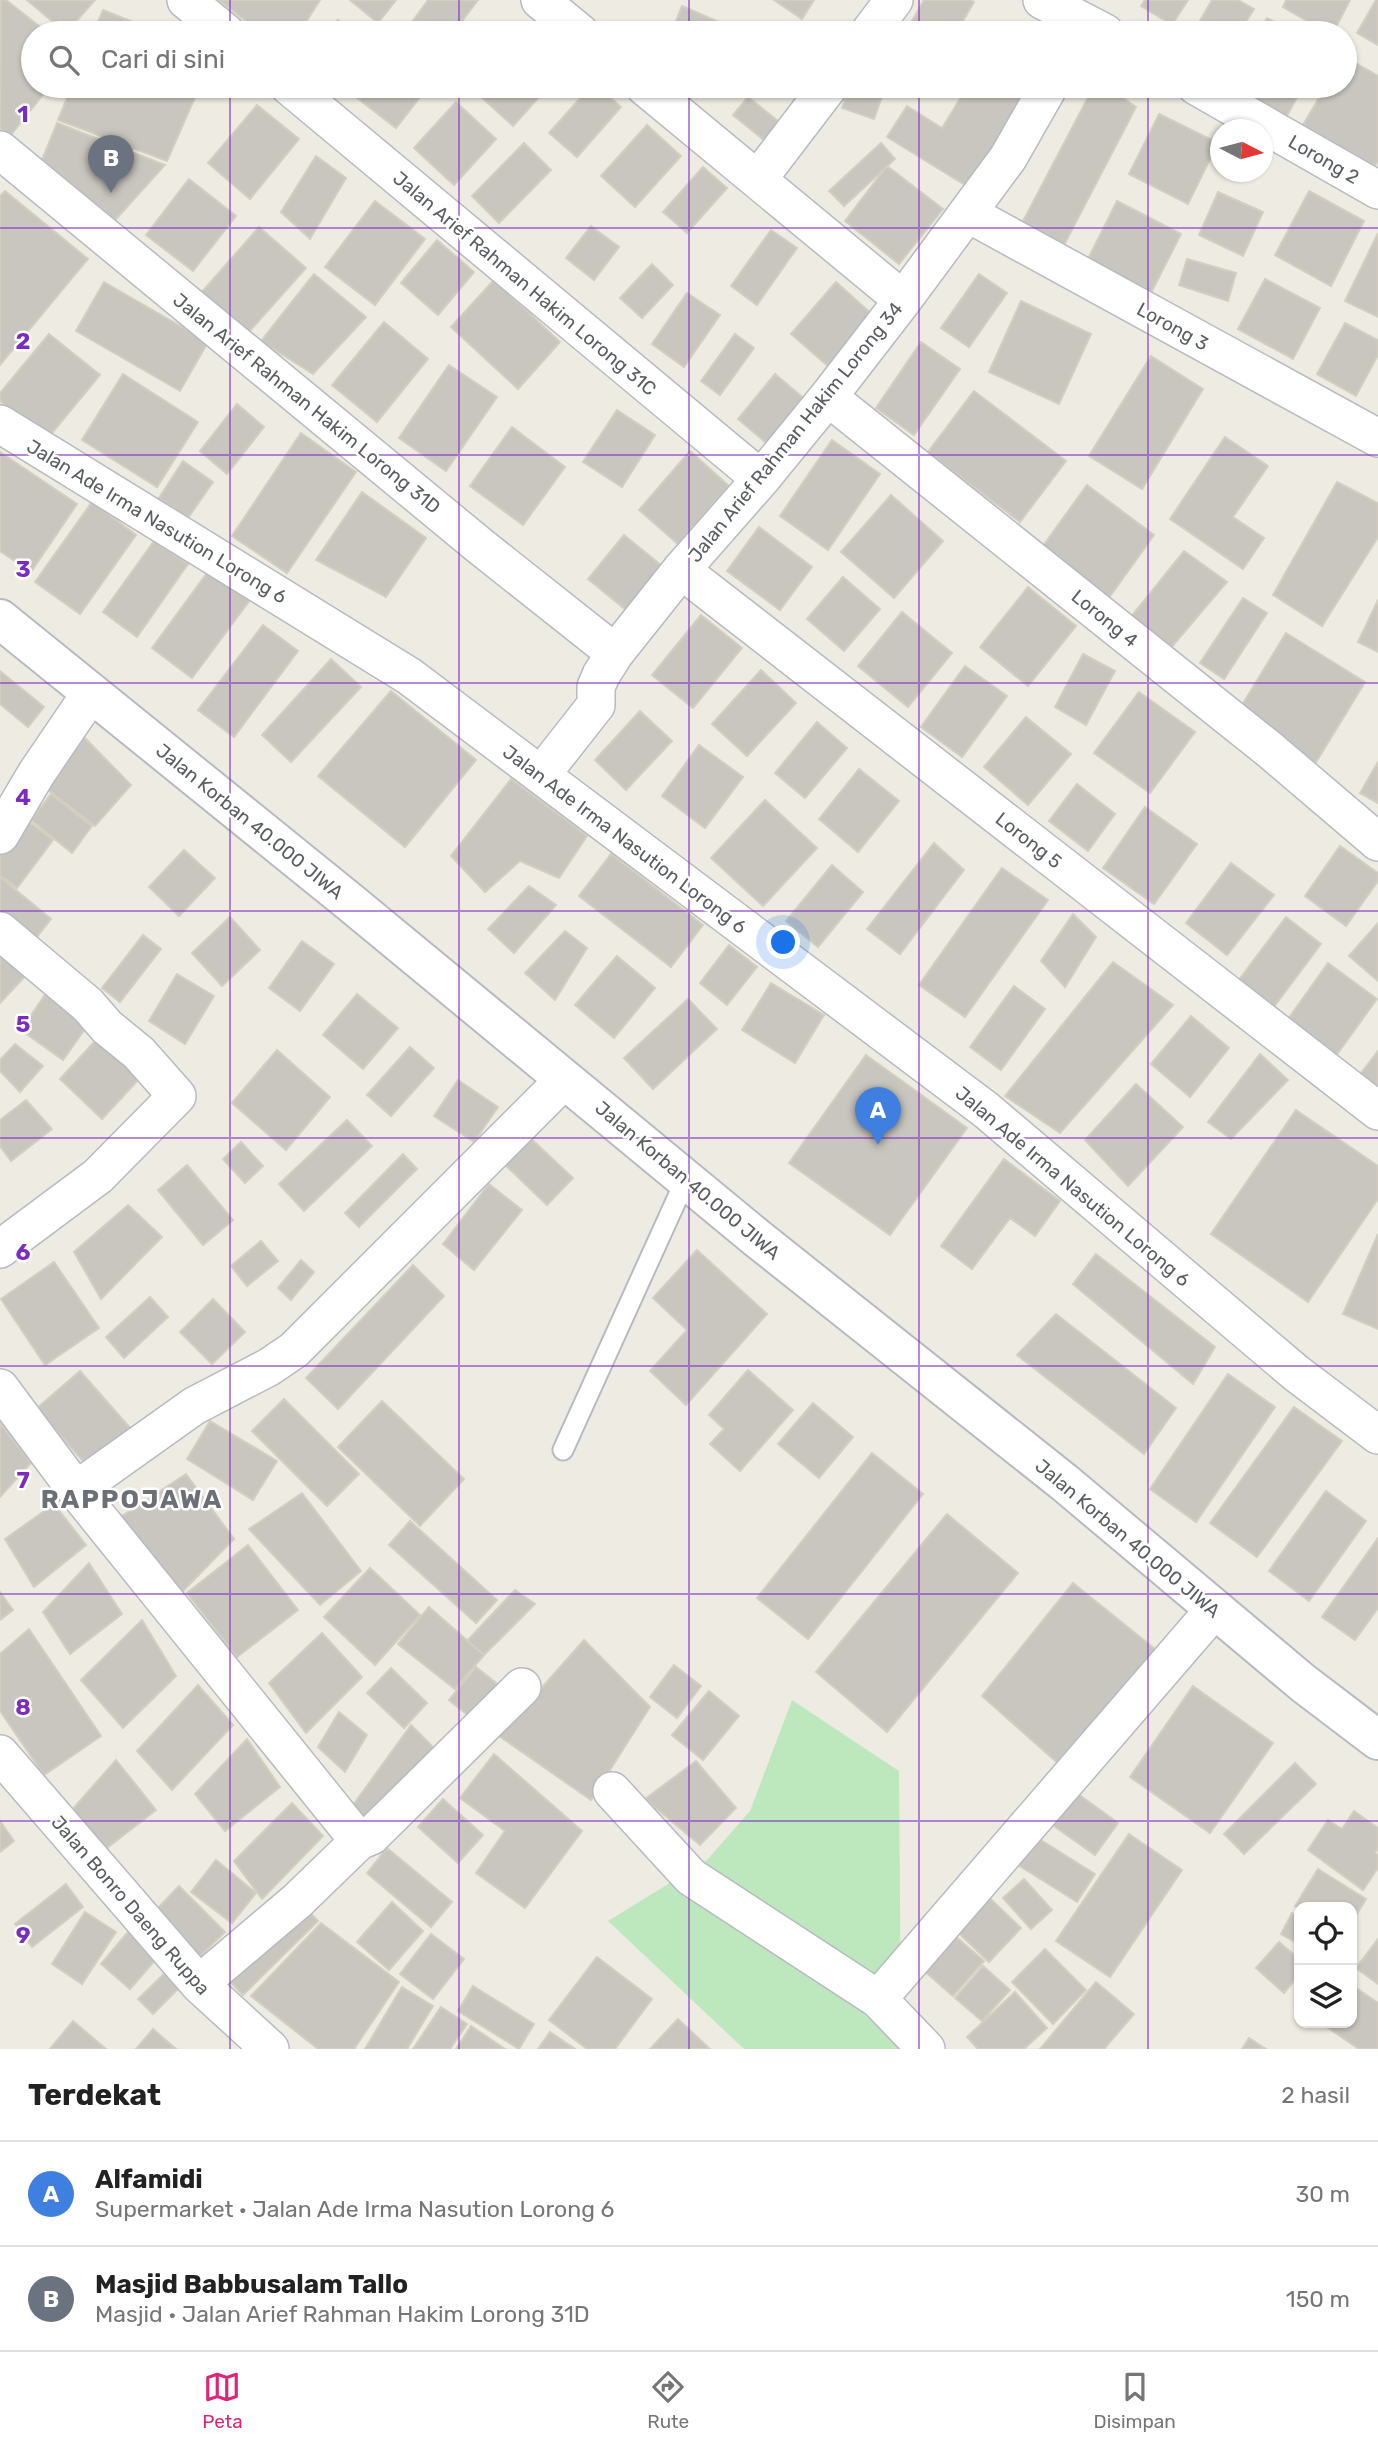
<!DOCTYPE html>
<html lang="id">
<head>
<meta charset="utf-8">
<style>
  body { margin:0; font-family:Rubik,sans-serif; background:#f6f6f6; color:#222 }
  .controls { position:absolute; right:21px; bottom:21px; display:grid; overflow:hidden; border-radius:14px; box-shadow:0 2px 5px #0004 }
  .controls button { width:63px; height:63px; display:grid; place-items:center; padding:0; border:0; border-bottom:2px solid #e0e0e0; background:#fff; color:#222; font:35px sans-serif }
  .compass { position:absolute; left:1210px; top:119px; width:63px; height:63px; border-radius:50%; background:#fff; box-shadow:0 2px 5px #0004; rotate:96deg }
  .you { position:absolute; left:784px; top:943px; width:24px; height:24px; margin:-18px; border:5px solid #fff; border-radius:50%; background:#1a73e8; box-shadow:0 0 0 10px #1a73e833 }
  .badge { display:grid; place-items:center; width:46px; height:46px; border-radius:50%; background:#db2777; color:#fff; font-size:23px; font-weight:700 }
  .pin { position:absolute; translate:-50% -58px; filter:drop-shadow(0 2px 4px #0008) }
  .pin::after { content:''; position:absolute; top:37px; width:24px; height:21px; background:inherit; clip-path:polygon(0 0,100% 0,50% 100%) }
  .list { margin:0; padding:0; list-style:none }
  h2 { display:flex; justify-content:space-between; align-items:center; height:91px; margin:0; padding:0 28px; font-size:30px }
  h2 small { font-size:23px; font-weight:400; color:#767676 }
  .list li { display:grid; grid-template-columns:46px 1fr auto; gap:21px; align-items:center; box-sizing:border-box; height:105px; padding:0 28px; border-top:2px solid #e0e0e0 }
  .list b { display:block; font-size:26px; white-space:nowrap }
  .list p { margin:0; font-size:23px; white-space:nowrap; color:#767676 }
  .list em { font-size:23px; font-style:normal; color:#767676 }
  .icon { flex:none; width:38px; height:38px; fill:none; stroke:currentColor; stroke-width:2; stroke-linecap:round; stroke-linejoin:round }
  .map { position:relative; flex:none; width:1378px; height:2049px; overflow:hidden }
  .search { position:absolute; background:#fff; box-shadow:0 2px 5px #0004; left:21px; right:21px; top:21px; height:77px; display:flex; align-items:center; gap:18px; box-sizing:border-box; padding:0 24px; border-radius:38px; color:#767676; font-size:26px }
  .sheet { height:301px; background:#fff }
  nav { display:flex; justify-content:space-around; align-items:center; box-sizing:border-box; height:98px; border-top:2px solid #e0e0e0; background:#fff; font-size:19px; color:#767676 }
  nav a { display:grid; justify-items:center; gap:4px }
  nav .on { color:#db2777 }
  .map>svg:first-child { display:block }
  .green { fill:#bde8be }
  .building { fill:#c9c6bf; stroke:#d3cec0; stroke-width:2 }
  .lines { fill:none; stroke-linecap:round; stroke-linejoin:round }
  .service-casing { stroke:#b7bac0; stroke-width:23 }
  .minor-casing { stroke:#b7bac0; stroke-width:40 }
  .tertiary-casing { stroke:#b7bac0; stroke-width:42 }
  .service { stroke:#fff; stroke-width:19 }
  .minor { stroke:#fff; stroke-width:37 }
  .tertiary { stroke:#fff; stroke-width:38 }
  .grid { fill:none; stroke:#7b2cbf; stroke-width:2; stroke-opacity:0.55 }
  .labels { text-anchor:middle; stroke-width:5; stroke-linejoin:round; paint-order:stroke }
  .street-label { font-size:19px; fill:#5a5e64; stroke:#fff }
  .district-label { font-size:26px; font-weight:bold; letter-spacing:2px; fill:#6b7076; stroke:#fff }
  .grid-label { font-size:23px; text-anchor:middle; font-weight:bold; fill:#7b2cbf; stroke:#fff; stroke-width:5; stroke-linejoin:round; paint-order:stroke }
</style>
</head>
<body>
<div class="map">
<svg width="1378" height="2049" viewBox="0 0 1378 2049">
  <rect width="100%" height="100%" fill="#eeece2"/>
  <path class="green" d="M792 1700 899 1771 901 2025 926 2049H744L608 1921 707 1860 750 1811Z"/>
  <path class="building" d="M1 0H6L48 33H33V86H50L10 136 0 128Z
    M27 0H95L66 33Z
    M219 0H320L299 33H261Z
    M350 0H396L378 23Z
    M428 0H478L453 33H419L409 26Z
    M774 0H814L802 19Z
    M924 0H971L974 2 956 33H905Z
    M1145 0H1188L1172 25 1141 6Z
    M1212 0H1238L1254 9 1239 33H1193Z
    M1286 0H1350L1333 33H1328L1283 7Z
    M1376 0H1378V45L1357 33Z
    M682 6 726 25 723 33H671Z
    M103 10 160 33H93Z
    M1267 18 1294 33H1259Z
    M338 20 354 33H327Z
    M758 25 778 33H755Z
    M1345 57 1378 76V161L1375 166 1303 125 1326 86H1345Z
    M72 86H200L167 161 58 120Z
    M358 86H416L424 92 396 128 352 94Z
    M469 86H549L513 126Z
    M591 86H597L621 107 577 157 549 133Z
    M850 86 885 88 874 119 842 108Z
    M968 86H1010L1030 98 973 190 887 137 907 106 942 128Z
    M1094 86H1106L1136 107 1063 247 1021 225Z
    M1233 86H1303L1287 116Z
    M748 97 784 126 770 145 733 115Z
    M456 102 496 139 454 185 414 148Z
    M257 105 299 139 250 199 208 163Z
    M1159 114 1218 143 1188 204 1129 174Z
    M57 123 165 165 115 220 42 160Z
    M647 125 681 156 635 207 601 176Z
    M524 143 551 170 499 223 472 196Z
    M881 143 895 159 844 206 829 191Z
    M316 156 346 178 310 239 281 212Z
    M887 166 943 209 899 264 845 221Z
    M703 167 727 188 687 233 663 212Z
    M189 179 236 216 193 271 146 235Z
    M5 191 88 259 0 365V196Z
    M1309 191 1364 221 1331 286 1275 255Z
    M1218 192 1263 212 1243 256 1199 235Z
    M375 201 425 239 375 305 325 267Z
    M1117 201 1181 234 1151 293 1087 261Z
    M591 226 619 247 594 280 566 258Z
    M259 227 306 268 247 334 201 293Z
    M771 230 797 248 757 305 731 286Z
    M1378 233V317L1345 301Z
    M437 240 474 272 438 315 401 283Z
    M1187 259 1236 273 1228 301 1179 285Z
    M652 264 673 285 642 318 620 298Z
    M314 274 366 317 313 374 261 341Z
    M979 274 1007 293 969 347 941 328Z
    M1265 279 1320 308 1293 359 1238 329Z
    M494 280 560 342 518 389 451 327Z
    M104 282 208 342 180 391 76 331Z
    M836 282 874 316 829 367 791 334Z
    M687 293 720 315 684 367 652 344Z
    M1021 301 1091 334 1059 404 989 372Z
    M384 322 428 359 377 422 332 385Z
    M1345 323 1378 340V355L1356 396 1317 374Z
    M49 334 100 375 47 439 0 401V393Z
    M735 334 754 348 720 395 701 381Z
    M921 342 960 369 914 435 876 408Z
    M1151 356 1203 389 1142 489 1089 456Z
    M449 365 497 397 446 471 399 438Z
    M123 374 198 422 157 487 82 440Z
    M775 374 808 402 771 447 738 419Z
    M974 391 1066 461 1020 522 928 452Z
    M237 404 264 427 227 474 200 451Z
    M617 410 655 435 622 487 583 462Z
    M512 427 565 467 523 525 470 486Z
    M301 433 356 472 287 573 232 536Z
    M1225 437 1268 466 1233 517 1264 538 1243 569 1170 519Z
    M832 440 880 474 828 550 780 516Z
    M690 451 729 486 678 544 639 510Z
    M0 452 77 504 31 572 0 551Z
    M183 461 213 482 188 518 159 498Z
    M1337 482 1378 503V537L1322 626 1273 595Z
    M1087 485 1154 535 1108 599 1040 550Z
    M362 492 426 538 386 597 316 560Z
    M891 495 943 541 894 598 841 552Z
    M92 502 136 535 80 614 35 582Z
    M759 527 812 567 780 610 727 571Z
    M624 535 667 570 631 614 588 579Z
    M154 541 188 564 137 637 103 612Z
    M1184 551 1227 582 1170 649 1126 623Z
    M210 569 250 600 192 678 152 648Z
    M843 577 880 609 844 651 807 619Z
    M1028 587 1076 626 1028 686 980 647Z
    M1243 598 1267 613 1224 679 1200 663Z
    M1378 600V652L1358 642Z
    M902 612 952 653 908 707 858 666Z
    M701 615 742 648 693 708 652 675Z
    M263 625 298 651 234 737 198 710Z
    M1286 633 1365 682 1315 764 1236 715Z
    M1083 654 1115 671 1086 725 1055 707Z
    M331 659 361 687 291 762 262 735Z
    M965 666 1007 696 962 757 921 727Z
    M761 670 796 703 747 756 712 724Z
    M0 671 44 707 28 727 0 704Z
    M391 691 476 760 405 847 318 776Z
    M1139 692 1195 732 1150 793 1094 753Z
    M640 711 672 741 626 790 595 760Z
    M1026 717 1071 754 1028 805 984 767Z
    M817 722 847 748 805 798 775 773Z
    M81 734 131 785 95 826 44 787Z
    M699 745 743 777 705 828 662 796Z
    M1378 762V803L1360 793Z
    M859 769 899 801 858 852 819 819Z
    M511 779 587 836 559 878 520 861 485 892 451 856Z
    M1077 784 1115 814 1088 851 1049 821Z
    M51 794 92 826 72 853 31 820Z
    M765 800 817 848 763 906 711 858Z
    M1145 807 1197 844 1154 904 1103 868Z
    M23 817 53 840 17 888 0 875V853Z
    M934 843 964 870 900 954 867 929Z
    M1340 846 1378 873V881L1346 926 1305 896Z
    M184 850 215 878 179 916 149 887Z
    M611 854 703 925 671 967 579 896Z
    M1231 863 1274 895 1227 955 1186 923Z
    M832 865 863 892 818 947 786 921Z
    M1002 868 1048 900 965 1017 919 985Z
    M0 877 51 919 29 947 0 922Z
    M529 886 556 905 514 953 488 929Z
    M1073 914 1096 937 1065 987 1041 961Z
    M230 917 260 950 222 986 192 953Z
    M1286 917 1321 944 1273 1008 1238 981Z
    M1378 923V981L1349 956Z
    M565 931 587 948 555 1000 525 973Z
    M143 935 161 949 120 1002 102 988Z
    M302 941 334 964 300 1011 269 988Z
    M0 942 31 970 0 1003Z
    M729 945 757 967 727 1005 700 983Z
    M617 956 655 988 614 1038 575 1005Z
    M1113 962 1173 1005 1060 1133 1005 1096Z
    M1328 963 1377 999 1335 1057 1286 1022Z
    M177 974 214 996 185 1044 149 1021Z
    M771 983 824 1015 795 1063 742 1030Z
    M1014 986 1045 1009 1001 1070 970 1047Z
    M49 989 92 1019 63 1060 21 1030Z
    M357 994 398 1028 363 1069 323 1035Z
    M688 999 717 1029 653 1089 624 1058Z
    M1191 1016 1229 1048 1190 1097 1151 1064Z
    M97 1039 140 1078 102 1119 60 1079Z
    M15 1044 43 1066 20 1092 0 1071V1060Z
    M410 1047 434 1068 391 1116 367 1095Z
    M277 1050 330 1097 286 1150 232 1103Z
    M1378 1051V1092L1358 1077Z
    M1260 1054 1288 1080 1231 1139 1208 1122Z
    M866 1055 967 1128 890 1235 789 1163Z
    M458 1080 498 1107 474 1142 434 1116Z
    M1136 1084 1183 1127 1128 1186 1085 1140Z
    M26 1100 52 1129 11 1161 0 1146V1120Z
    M1296 1110 1378 1166V1199L1308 1302 1211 1234Z
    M347 1120 372 1146 304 1211 279 1184Z
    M526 1134 573 1178 547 1205 501 1161Z
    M241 1142 263 1166 245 1183 223 1159Z
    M403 1154 417 1169 359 1227 345 1213Z
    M1004 1159 1060 1201 1035 1236 1010 1218 972 1269 941 1246Z
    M187 1165 233 1220 203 1245 158 1190Z
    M489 1184 522 1210 474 1270 443 1244Z
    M128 1205 162 1237 101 1299 74 1252Z
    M1378 1234V1329L1343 1314Z
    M261 1241 278 1261 247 1286 231 1266Z
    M697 1250 767 1314 686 1405 650 1371 687 1330 653 1298Z
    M1096 1254 1215 1347 1193 1384 1073 1284Z
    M301 1260 314 1272 291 1300 278 1288Z
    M54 1262 99 1328 45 1365 1 1299Z
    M413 1265 444 1296 338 1409 306 1378Z
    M150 1297 168 1317 124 1358 106 1337Z
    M213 1299 245 1332 212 1364 180 1332Z
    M1056 1314 1176 1408 1144 1454 1017 1355Z
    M748 1370 793 1410 740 1471 710 1444 724 1429 709 1415Z
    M80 1371 131 1429 88 1467 37 1408Z
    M1228 1374 1275 1407 1196 1522 1150 1489Z
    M284 1399 359 1474 327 1506 252 1431Z
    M382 1401 464 1479 420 1526 338 1447Z
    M813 1403 853 1437 819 1478 778 1444Z
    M1294 1407 1342 1441 1257 1557 1210 1523Z
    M210 1421 277 1461 253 1500 187 1459Z
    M0 1423 31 1463 0 1497Z
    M872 1453 923 1494 808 1639 757 1598Z
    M186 1474 234 1539 182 1592 119 1518Z
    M1326 1491 1366 1521 1309 1601 1269 1571Z
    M302 1493 361 1571 320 1605 249 1529Z
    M54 1504 86 1545 34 1587 5 1539Z
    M947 1514 1018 1573 887 1732 816 1672Z
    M410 1521 497 1600 476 1623 389 1545Z
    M1378 1538V1608L1355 1640 1322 1617Z
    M248 1545 298 1610 237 1657 187 1593Z
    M89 1563 122 1614 70 1654 43 1612Z
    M370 1568 420 1615 375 1665 324 1617Z
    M1073 1583 1156 1650 1060 1765 982 1696Z
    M515 1590 535 1604 484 1655 467 1641Z
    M0 1592 13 1610 0 1620Z
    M429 1607 484 1655 455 1689 398 1644Z
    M142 1620 176 1676 123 1728 81 1680Z
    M29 1629 101 1736 44 1775 0 1711V1654Z
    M322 1633 362 1677 306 1733 269 1683Z
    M584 1640 650 1707 591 1800 499 1736Z
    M674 1665 701 1686 677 1718 650 1697Z
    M476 1667 501 1687 474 1720 449 1700Z
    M391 1668 427 1703 404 1728 367 1693Z
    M198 1685 233 1725 172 1790 137 1751Z
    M1193 1686 1273 1743 1210 1833 1130 1777Z
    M709 1691 739 1716 703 1760 672 1735Z
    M339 1712 367 1735 345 1772 318 1747Z
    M411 1725 436 1750 370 1832 348 1812Z
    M247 1739 280 1787 225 1831 195 1794Z
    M494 1754 582 1831 525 1908 476 1873 505 1831 460 1798Z
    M116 1760 156 1810 107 1848 71 1811Z
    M696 1761 736 1808 700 1845 645 1799Z
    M1295 1763 1316 1784 1244 1854 1224 1834Z
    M1067 1786 1118 1823 1095 1855 1044 1819Z
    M443 1799 483 1835 458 1863 418 1827Z
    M292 1803 323 1836 262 1899 234 1861Z
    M1354 1811 1378 1828V1849L1375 1853 1378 1855V1868L1363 1890 1308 1850 1328 1820 1342 1829Z
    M0 1821 14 1841 0 1852Z
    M1129 1834 1182 1870 1110 1977 1056 1941Z
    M1036 1837 1095 1874 1077 1902 1018 1865Z
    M387 1848 452 1902 431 1927 367 1873Z
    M216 1860 256 1893 232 1923 191 1892Z
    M1318 1869 1366 1899 1352 1922V1907L1299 1908 1295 1906Z
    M1024 1879 1052 1910 1031 1929 1003 1898Z
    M66 1884 83 1907 32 1947 15 1924Z
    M179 1886 225 1932 200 1956 155 1911Z
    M980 1889 1021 1928 989 1962 948 1923Z
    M298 1900 318 1921 243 1995 223 1974Z
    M392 1902 423 1931 389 1970 357 1942Z
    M85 1912 116 1932 82 1984 52 1964Z
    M1292 1913 1299 1917V1944L1281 1934Z
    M321 1923 399 1982 354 2049H318L251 1996Z
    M946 1928 984 1961 953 1996 915 1963Z
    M128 1932 157 1958 130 1989 101 1964Z
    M431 1934 464 1959 433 1999 400 1974Z
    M1378 1939V1984L1356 1968Z
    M1279 1942 1299 1959V1975L1284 1993 1256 1968Z
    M1045 1949 1086 1990 1053 2024 1012 1982Z
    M597 1957 652 1999 615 2049H587L549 2020Z
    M983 1966 1010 1990 982 2021 955 1998Z
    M167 1971 182 1985 153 2014 138 1999Z
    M1096 1982 1134 2014 1104 2049H1040Z
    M1352 1985 1378 2003V2049H1359L1321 2023H1352Z
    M473 1986 534 2024 519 2049 458 2011Z
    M402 1987 433 2006 407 2049H365Z
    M1015 1992 1047 2028 1024 2049H978L967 2037Z
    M441 2007 467 2024 450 2049H413Z
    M678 2019 710 2049H650Z
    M73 2021 106 2049H50Z
    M471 2026 505 2049H456Z
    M153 2029 176 2049H136Z
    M550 2032 575 2049H538Z
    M1249 2038 1266 2049H1242Z"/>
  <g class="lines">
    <g class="service-casing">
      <path id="service" d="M563 1450 686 1179"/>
    </g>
    <g class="minor-casing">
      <path id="minor" d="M186 0 226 33
        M540 0 580 33
        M1042 0 1105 33
        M869 33 894 0
        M289 86 761 479
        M644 86 903 300
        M1196 86 1378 190
        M0 150 480 546 615 653
        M758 179 829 86
        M969 214 1378 438
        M828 397 1270 750 1378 842
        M0 424 409 676 986 1110 1296 1373 1378 1435
        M681 570 1378 1111
        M541 775 596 705V687L601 675 615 653 681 570 761 479 828 397 903 300 1008 158 1049 86
        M0 835 36 774 91 693
        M0 931 88 1005 107 1027 139 1053 177 1096 98 1176 0 1249
        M0 1388 76 1490 359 1841
        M76 1490 194 1406 269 1367 294 1350 564 1080
        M0 1754 199 1984 270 2049
        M612 1791 691 1877 878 1999
        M199 1984 297 1901 359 1841 371 1836 522 1687
        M926 2049 878 1999 1214 1610"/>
    </g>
    <g class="tertiary-casing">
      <path id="tertiary" d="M0 619 351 903 758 1239 1065 1483 1303 1683 1378 1740"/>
    </g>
    <use href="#service" class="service"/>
    <use href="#minor" class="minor"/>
    <use href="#tertiary" class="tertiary"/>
  </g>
  <path class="grid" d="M230 0V33M459 0V33M689 0V33M919 0V33M1148 0V33M230 86V2049M459 86V2049M689 86V2049M919 86V2049M1148 86V2049M0 228H1378M0 455H1378M0 683H1378M0 911H1378M0 1138H1378M0 1366H1378M0 1594H1378M0 1821H1378"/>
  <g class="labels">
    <g class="street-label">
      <text transform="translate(1324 159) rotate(30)" y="7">Lorong 2</text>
      <text transform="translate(525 283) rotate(40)" y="7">Jalan Arief Rahman Hakim Lorong 31C</text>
      <text transform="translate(1173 326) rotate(29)" y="7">Lorong 3</text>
      <text transform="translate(307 403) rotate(39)" y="7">Jalan Arief Rahman Hakim Lorong 31D</text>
      <text transform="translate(795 432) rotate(-51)" y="7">Jalan Arief Rahman Hakim Lorong 34</text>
      <text transform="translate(157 521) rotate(31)" y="7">Jalan Ade Irma Nasution Lorong 6</text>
      <text transform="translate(1105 618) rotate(39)" y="7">Lorong 4</text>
      <text transform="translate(250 821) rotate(39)" y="7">Jalan Korban 40.000 JIWA</text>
      <text transform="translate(625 839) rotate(37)" y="7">Jalan Ade Irma Nasution Lorong 6</text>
      <text transform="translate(1029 840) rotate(38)" y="7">Lorong 5</text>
      <text transform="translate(688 1180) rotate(40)" y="7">Jalan Korban 40.000 JIWA</text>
      <text transform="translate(1073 1186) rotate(40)" y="7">Jalan Ade Irma Nasution Lorong 6</text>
      <text transform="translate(1128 1538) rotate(40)" y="7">Jalan Korban 40.000 JIWA</text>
      <text transform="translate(131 1905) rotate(49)" y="7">Jalan Bonro Daeng Ruppa</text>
    </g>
    <g class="district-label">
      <text x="132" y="1508">RAPPOJAWA</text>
    </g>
  </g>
  <g class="grid-label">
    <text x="23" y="122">1</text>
    <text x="23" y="349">2</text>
    <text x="23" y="577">3</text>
    <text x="23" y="805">4</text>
    <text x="23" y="1032">5</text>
    <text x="23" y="1260">6</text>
    <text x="23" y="1488">7</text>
    <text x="23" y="1715">8</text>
    <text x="23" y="1943">9</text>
  </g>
</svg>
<div class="controls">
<button><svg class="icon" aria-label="locate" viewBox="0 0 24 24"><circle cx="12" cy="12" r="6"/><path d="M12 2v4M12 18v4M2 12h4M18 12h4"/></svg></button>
<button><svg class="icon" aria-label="layers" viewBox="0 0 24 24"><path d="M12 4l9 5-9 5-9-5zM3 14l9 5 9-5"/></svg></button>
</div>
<svg class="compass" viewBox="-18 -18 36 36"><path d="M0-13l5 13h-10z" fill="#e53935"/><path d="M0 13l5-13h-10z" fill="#767676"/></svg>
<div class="you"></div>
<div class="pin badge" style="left:878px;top:1145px;background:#3f7fe0">A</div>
<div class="pin badge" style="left:111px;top:193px;background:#6b7280">B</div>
<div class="search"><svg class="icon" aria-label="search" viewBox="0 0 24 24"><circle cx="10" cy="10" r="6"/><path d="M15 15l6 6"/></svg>Cari di sini</div>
</div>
<section class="sheet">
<h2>Terdekat<small>2 hasil</small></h2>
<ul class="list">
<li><span class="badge" style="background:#3f7fe0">A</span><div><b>Alfamidi</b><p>Supermarket · Jalan Ade Irma Nasution Lorong 6</p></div><em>30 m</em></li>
<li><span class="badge" style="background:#6b7280">B</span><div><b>Masjid Babbusalam Tallo</b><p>Masjid · Jalan Arief Rahman Hakim Lorong 31D</p></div><em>150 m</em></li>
</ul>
</section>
<nav>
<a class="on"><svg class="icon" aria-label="map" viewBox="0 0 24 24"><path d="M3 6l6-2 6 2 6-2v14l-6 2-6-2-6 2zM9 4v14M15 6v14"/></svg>Peta</a>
<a><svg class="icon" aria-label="directions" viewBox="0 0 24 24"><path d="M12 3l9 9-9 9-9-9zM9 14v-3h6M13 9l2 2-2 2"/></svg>Rute</a>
<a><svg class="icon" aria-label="saved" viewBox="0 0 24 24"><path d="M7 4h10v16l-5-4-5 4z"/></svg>Disimpan</a>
</nav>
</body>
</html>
